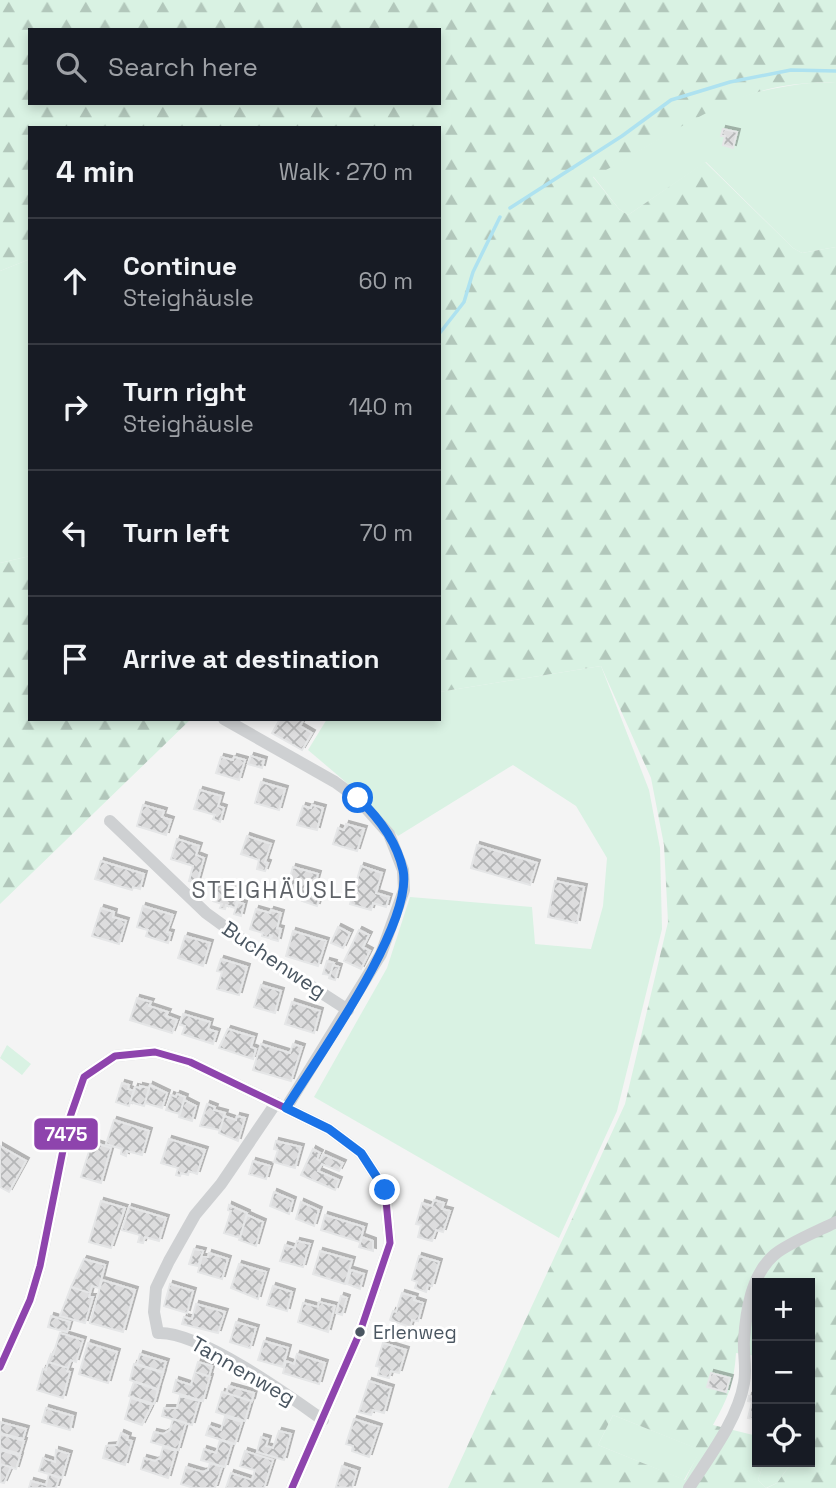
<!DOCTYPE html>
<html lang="en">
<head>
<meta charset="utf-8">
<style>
  body { margin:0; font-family:"Space Grotesk",sans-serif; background:#20242c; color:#f1f3f6 }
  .controls { position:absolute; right:21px; bottom:21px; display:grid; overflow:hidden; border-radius:0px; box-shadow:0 4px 10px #0003 }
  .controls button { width:63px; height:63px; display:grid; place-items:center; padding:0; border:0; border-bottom:2px solid #363941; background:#171b24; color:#f1f3f6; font:35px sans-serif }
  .stop { position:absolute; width:21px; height:21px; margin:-16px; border:5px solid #1a73e8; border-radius:50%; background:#fff }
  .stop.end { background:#1a73e8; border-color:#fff; box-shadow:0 2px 7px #0008 }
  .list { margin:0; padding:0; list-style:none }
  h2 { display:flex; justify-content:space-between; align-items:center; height:91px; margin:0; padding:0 28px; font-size:30px }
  h2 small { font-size:23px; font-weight:400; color:#9ea1a6 }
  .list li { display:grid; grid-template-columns:46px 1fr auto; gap:21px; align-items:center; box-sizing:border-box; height:126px; padding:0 28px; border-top:2px solid #363941 }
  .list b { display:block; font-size:26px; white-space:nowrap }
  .list p { margin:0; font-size:23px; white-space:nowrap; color:#9ea1a6 }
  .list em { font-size:23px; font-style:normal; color:#9ea1a6 }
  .icon { flex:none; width:38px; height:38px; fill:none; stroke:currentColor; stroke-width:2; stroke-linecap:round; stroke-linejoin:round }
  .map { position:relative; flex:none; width:836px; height:1488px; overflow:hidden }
  .search { position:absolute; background:#171b24; box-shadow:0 4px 10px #0003; left:28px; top:28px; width:413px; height:77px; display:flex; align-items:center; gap:18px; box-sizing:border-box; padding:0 24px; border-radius:0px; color:#9ea1a6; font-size:26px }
  .panel { position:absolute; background:#171b24; box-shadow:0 4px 10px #0003; left:28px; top:126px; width:413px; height:595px; border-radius:0px }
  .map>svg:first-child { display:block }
  .grass { fill:#d9f2e3 }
  .forest { fill:url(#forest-firs); fill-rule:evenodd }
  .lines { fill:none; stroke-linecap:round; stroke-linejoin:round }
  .stream { stroke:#aee2f0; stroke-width:3.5 }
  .building { fill:url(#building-cross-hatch); stroke:#e5e6e7; stroke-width:2; filter:url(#shadow) }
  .minor { stroke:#ced0d2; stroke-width:12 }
  .bus-1-casing { stroke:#fff; stroke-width:12 }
  .bus-1 { stroke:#8e44ad; stroke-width:7 }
  .route { stroke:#1a73e8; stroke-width:9 }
  .bus-dot { fill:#4a5661; stroke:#fff; stroke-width:2.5 }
  .labels { text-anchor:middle; stroke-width:6; stroke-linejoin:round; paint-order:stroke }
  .bus-label { font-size:19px; fill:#4a5661; stroke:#fff; text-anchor:start }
  .street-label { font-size:21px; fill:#4a5661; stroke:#fff }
  .neighbourhood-label { font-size:23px; letter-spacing:2px; fill:#5f6368; stroke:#fff }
  .line-badge { stroke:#fff; stroke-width:2.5 }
  .badge-label { font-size:19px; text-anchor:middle; font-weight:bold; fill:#fff }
</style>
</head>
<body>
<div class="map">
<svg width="836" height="1488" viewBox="0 0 836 1488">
  <defs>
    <pattern id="forest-firs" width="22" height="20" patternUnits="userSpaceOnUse" patternTransform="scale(1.75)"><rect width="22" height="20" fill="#d9f2e3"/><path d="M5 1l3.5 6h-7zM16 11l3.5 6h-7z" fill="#b2c7bb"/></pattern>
    <pattern id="building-cross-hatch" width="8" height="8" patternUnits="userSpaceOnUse" patternTransform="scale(1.75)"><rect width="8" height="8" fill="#ddddde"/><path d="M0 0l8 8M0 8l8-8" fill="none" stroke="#b5b6b7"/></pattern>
    <filter id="shadow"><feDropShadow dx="3" dy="-3" stdDeviation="0" flood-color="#0004"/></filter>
  </defs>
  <rect width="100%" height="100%" fill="#f4f4f4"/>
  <path class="grass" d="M811 83H836V247L802 253 793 248 706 162 628 215 619 209 593 176C644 151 693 113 747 95 768 89 790 85 811 83Z
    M30 259V556L0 563V271Z
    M601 666 649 790 660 848 662 929 617 1111 559 1238 314 1097 387 968 410 897 532 907 535 944 591 949 603 906 607 858 576 806 513 765 398 836 361 795 308 750 327 719H439V692Z
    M7 1045 31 1064 22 1075 0 1058Z
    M613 1415 701 1450 684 1480 598 1445Z
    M764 1462H792L777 1483 766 1488 758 1480Z"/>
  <path class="forest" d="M0 0H836V83C806 82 775 85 746 96 692 115 644 151 593 177L619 209 628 215 705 162 793 248 802 253 836 247V1488H767L777 1483 792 1462H810V1283H757V1356L736 1353C734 1384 728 1398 713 1425L757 1436V1462H764L758 1480 766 1488H448L625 1104 668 922 664 845 651 778 601 666 439 692V128H30V259L0 271ZM30 30H439V103H30ZM613 1415 700 1450 685 1480 598 1445Z
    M30 556V719H191L0 904V563Z"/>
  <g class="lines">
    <path class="stream" d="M510 208 622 136 671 100 730 82 791 70 836 71
      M439 334 464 302 473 272 500 217"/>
  </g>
  <path class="building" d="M723 129 737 132 733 148 723 145 725 136H721Z
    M280 719H304L300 726 312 733 302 750 272 733Z
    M251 756 264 760 262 768 248 764Z
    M221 757 233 760 234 757 245 760 239 780 216 773Z
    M261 782 285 789 279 810 255 803Z
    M200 790 221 796 218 806 224 808 220 822 213 819 215 815 194 809Z
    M143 805 164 811 162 817 171 820 166 835 137 826Z
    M312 805 323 808 317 830 297 825 303 806 311 808Z
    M346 824 364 829 357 851 333 844 338 828 344 830Z
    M247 836 271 844 265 862 268 863 265 871 257 869 259 860 241 854Z
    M177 839 199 846 196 855 204 858 197 883 189 881 193 866 171 859Z
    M477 845 537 863 530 885 471 868Z
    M101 861 144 874 140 889 133 887 132 890 95 879Z
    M361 866 382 873 376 893 389 897 386 907 373 903 371 910 350 904Z
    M293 867 318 874 314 888 322 890 317 906 302 901 304 897 286 892Z
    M555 881 584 887 577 923 548 917Z
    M218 883 240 890 235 908 226 905 225 909 220 908 222 904 213 901Z
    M238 902 244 904 241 916 234 914Z
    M143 906 173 915 167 932 171 933 168 943 146 936 148 930 137 927Z
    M101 908 114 912 113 917 126 921 119 944 92 936Z
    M256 909 270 913 271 910 281 913 277 928 281 929 278 941 271 939 272 936 270 935 269 938 262 936 263 933 250 929Z
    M338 927 350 933 343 948 331 943Z
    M359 930 369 935 363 947 370 951 361 969 344 961Z
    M293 931 326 941 318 966 286 956Z
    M185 936 210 943 203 966 178 958Z
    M221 959 247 967 239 995 217 989 222 972 217 971Z
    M327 961 334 963 330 975 323 974Z
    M333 965 339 967 335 980 329 978Z
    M261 985 281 991 275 1013 254 1007Z
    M137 998 151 1002 149 1006 168 1012 166 1016 177 1020 172 1033 130 1020Z
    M292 1002 320 1011 314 1033 285 1024Z
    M183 1014 210 1022 208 1029 217 1032 213 1044 182 1034 185 1026 180 1025Z
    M228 1029 254 1037 251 1047 256 1049 253 1059 219 1048Z
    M261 1044 290 1053 293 1044 302 1047 291 1081 253 1070Z
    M122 1083 129 1085 128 1089 134 1091 129 1106 116 1102Z
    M150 1085 167 1093 162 1108 145 1103Z
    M140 1086 149 1088 144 1106 130 1102 135 1087 140 1088Z
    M177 1094 185 1097 180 1114 166 1110 171 1095 176 1097Z
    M184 1100 196 1106 192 1121 179 1117Z
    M207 1104 215 1107 214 1110 225 1113 220 1130 200 1126Z
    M224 1116 236 1120 237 1116 245 1118 238 1141 219 1133Z
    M114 1120 149 1131 142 1155 127 1151 126 1156 121 1154 122 1149 106 1144Z
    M169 1139 205 1150 197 1174 189 1171 188 1175 181 1173 180 1176 176 1175 178 1168 161 1163Z
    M276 1141 301 1147 295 1168 274 1162 278 1150 274 1149Z
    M92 1142 111 1148 101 1183 81 1177Z
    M0 1146 26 1161 9 1192 0 1187Z
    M313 1149 320 1153 317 1159 320 1161 323 1154 343 1163 339 1171 322 1164 318 1171 339 1180 335 1190 301 1175Z
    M253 1161 270 1166 266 1179 249 1174Z
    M274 1192 293 1200 289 1214 270 1206Z
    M434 1200 444 1203 442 1209 450 1211 443 1232 436 1230 432 1241 418 1237 421 1225 416 1224 422 1203 432 1206Z
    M101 1201 125 1208 111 1248 89 1242Z
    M301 1202 319 1210 314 1226 296 1219Z
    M229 1205 247 1213 240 1238 224 1233 231 1211 228 1210Z
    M129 1207 166 1218 159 1241 145 1237 143 1243 138 1242 140 1235 122 1230Z
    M247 1215 263 1222 256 1246 239 1240Z
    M325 1215 364 1227 360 1242 321 1230Z
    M362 1237 373 1241V1251L359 1247Z
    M297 1241 310 1244 303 1267 280 1261 285 1245 295 1248Z
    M194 1249 203 1251 198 1266 189 1264Z
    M320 1251 352 1260 345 1284 313 1274Z
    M209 1253 228 1259 222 1279 198 1272 202 1256 208 1257Z
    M419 1256 439 1262 432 1286 428 1285 426 1292 415 1288 417 1282 412 1280Z
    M84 1259 105 1265 99 1288 92 1286 90 1293 71 1287Z
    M239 1264 266 1272 258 1299 231 1288Z
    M351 1270 364 1274 360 1289 347 1284Z
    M102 1280 135 1290 123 1332 90 1323Z
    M170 1284 193 1291 187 1313 164 1306Z
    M273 1286 292 1292 287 1311 267 1305Z
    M71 1287 90 1293 89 1297H93L85 1323 60 1316Z
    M402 1293 415 1297 414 1300 423 1303 418 1321 412 1320 410 1327 390 1320 393 1311 396 1312Z
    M341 1296 347 1298 342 1315 336 1313Z
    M319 1302 335 1306 328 1332 298 1322 303 1303 318 1307Z
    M196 1304 225 1312 218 1333 182 1324 184 1317 192 1319Z
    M51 1316 70 1322 67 1332 48 1327Z
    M236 1322 256 1328 250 1348 230 1342Z
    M60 1333 83 1340 76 1362 71 1360 68 1368 48 1362 51 1354 53 1355Z
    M264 1341 288 1348 283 1367 258 1360Z
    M88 1343 117 1352 108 1383 79 1374Z
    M383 1343 406 1350 399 1373 391 1371 389 1378 378 1375 380 1367 376 1366Z
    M140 1354 166 1362 163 1372 137 1364Z
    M297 1354 325 1363 319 1384 283 1373 286 1361 294 1364Z
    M48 1362 68 1368 67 1371 70 1372 63 1398 37 1390 43 1369 46 1370Z
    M198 1362 212 1366 209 1376 195 1372Z
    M134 1364 163 1373 158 1389 130 1380Z
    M195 1372 210 1377 203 1401 173 1392 176 1380 191 1385Z
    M711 1373 730 1378 726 1392 707 1387Z
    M369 1381 391 1388 384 1413 373 1410 371 1415 359 1412Z
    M134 1382 158 1390 154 1404 129 1396Z
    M229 1386 254 1393 252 1401 226 1393Z
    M755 1387 757 1388V1420L748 1418 752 1402 748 1401 749 1396 753 1397Z
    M222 1392 251 1401 245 1421 216 1412Z
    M180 1396 199 1401 192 1425 162 1416 164 1408H177Z
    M131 1398 152 1405 142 1425 125 1419Z
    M46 1408 73 1416 70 1430 42 1422Z
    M225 1417 242 1422 235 1444 206 1435 209 1426 221 1430Z
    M173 1419 186 1423 178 1450 151 1442 154 1432 163 1434 170 1430Z
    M354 1419 379 1427 369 1457 352 1451 353 1446 346 1444Z
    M0 1422 26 1429 23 1439 0 1433Z
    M279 1431 291 1434 284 1460 257 1452 261 1437 268 1439 266 1446 273 1448Z
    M121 1433 128 1436 127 1440 132 1441 125 1465 103 1458 106 1446 117 1445Z
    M0 1434 24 1441 20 1454 0 1448Z
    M220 1440 232 1444 225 1467 201 1460 204 1449 216 1453Z
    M163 1447 176 1451 168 1478 141 1469 144 1458 155 1461 160 1458Z
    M0 1450 20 1456 16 1469 0 1464Z
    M56 1450 69 1454 62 1478 39 1471 43 1458 55 1462Z
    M245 1451 273 1460 264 1488H226L231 1473 252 1480 255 1470 240 1466Z
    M210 1463 222 1467 215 1488H194L181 1484 186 1467 203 1472 208 1470Z
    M0 1464 11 1467 4 1483 0 1482Z
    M342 1466 357 1471 352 1488 336 1487Z
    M49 1474 59 1478 56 1488H29L31 1481 46 1485Z"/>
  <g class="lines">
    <path class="minor" d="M224 719 335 782 357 798 389 834 403 870 404 890 381 954 286 1108
      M110 821 206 913 272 961 348 1010
      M276 1103 221 1184 195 1215 169 1261 156 1288 154 1312 158 1333C199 1331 288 1395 323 1420
      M0 1367 30 1300 40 1266 69 1120 84 1077 115 1056 155 1052 190 1062 329 1129 361 1153 385 1190 390 1243 360 1332 292 1488
      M689 1488C709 1457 738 1419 744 1383 747 1369 743 1354 744 1340 746 1312 751 1275 774 1255 786 1244 820 1230 836 1222"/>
    <g class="bus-1-casing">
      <path id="bus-1" d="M0 1367 30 1300 40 1266 69 1120 84 1077 115 1056 155 1052 190 1062 329 1129 361 1153 385 1190 390 1243 360 1332 292 1488"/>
    </g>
    <use href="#bus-1" class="bus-1"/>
  </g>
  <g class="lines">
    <path class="route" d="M358 798C378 817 397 842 403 870 414 924 316 1060 286 1108L329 1129 361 1153 385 1190"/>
  </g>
  <circle class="bus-dot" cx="360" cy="1332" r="6"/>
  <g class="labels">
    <g class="bus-label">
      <text x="373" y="1339">Erlenweg</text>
    </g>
    <g class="street-label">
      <text transform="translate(274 960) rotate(34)" y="7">Buchenweg</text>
      <text transform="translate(243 1371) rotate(30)" y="7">Tannenweg</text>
    </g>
    <g class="neighbourhood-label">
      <text x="275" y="898">STEIGHÄUSLE</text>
    </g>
  </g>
  <rect class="line-badge" x="33" y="1117" width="66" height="34" rx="7" fill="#8e44ad"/>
  <g class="badge-label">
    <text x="66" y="1141">7475</text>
  </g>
</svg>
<div class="controls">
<button>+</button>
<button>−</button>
<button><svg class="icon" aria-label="locate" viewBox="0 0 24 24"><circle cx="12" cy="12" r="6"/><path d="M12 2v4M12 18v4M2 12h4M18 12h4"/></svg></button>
</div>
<div class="stop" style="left:358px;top:798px"></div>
<div class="stop end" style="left:385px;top:1190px"></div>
<div class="search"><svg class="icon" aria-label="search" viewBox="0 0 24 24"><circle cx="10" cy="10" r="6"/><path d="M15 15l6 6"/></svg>Search here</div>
<section class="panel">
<h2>4 min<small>Walk · 270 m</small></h2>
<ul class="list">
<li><svg class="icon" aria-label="ahead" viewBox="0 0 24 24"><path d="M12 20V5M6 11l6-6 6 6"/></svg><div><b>Continue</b><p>Steighäusle</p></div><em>60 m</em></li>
<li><svg class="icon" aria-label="right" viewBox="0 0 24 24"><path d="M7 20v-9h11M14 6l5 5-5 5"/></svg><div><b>Turn right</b><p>Steighäusle</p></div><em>140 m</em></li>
<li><svg class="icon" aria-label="left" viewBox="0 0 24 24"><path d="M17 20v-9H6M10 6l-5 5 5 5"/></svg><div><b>Turn left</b></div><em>70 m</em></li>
<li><svg class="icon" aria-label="arrive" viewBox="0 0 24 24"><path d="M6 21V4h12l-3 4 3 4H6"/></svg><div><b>Arrive at destination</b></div></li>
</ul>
</section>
</div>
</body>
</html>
